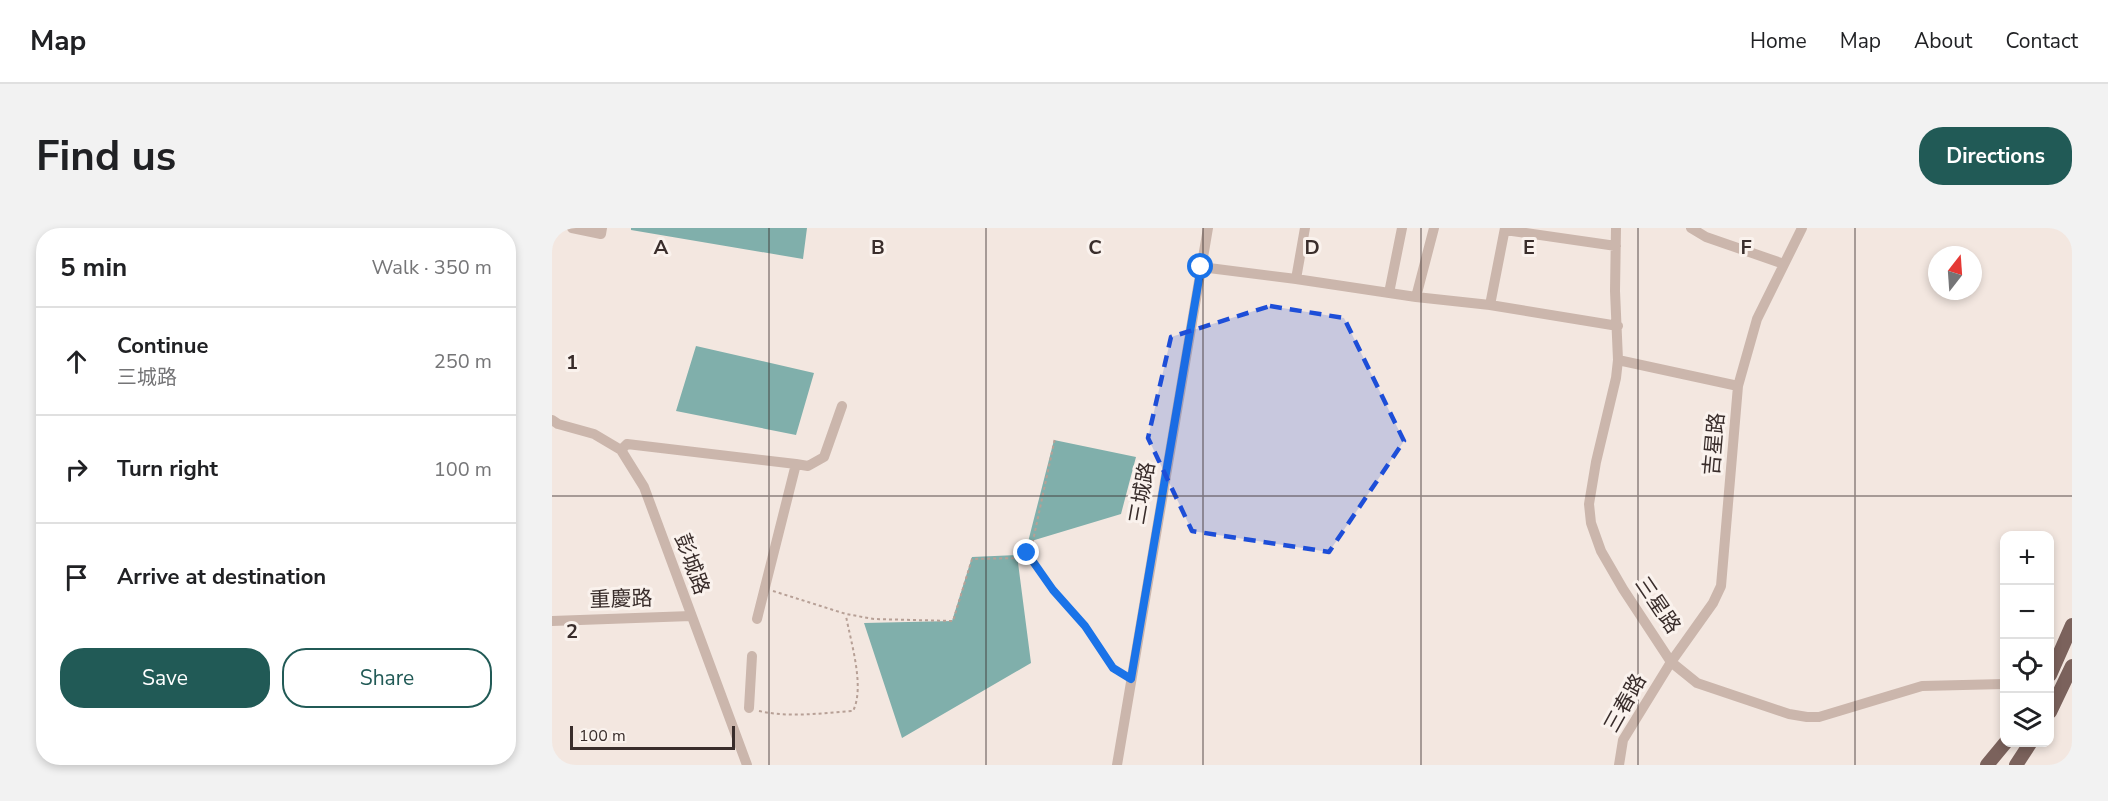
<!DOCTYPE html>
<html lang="en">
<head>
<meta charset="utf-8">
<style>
  body { margin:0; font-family:"Nunito Sans","Noto Sans TC",sans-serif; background:#f2f2f2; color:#202124 }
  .controls { position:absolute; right:18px; bottom:18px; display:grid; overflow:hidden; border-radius:12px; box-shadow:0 3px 9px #0003 }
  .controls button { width:54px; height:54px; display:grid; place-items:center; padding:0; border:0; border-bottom:2px solid #e0e0e0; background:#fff; color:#202124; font:30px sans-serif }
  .compass { position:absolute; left:1376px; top:18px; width:54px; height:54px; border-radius:50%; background:#fff; box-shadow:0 3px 9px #0003; rotate:17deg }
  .scale { position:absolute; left:18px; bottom:15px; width:165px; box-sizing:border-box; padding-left:6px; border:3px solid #392d2b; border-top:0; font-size:16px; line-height:21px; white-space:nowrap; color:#392d2b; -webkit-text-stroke:4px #faf2ed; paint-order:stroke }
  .stop { position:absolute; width:18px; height:18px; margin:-14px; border:4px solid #1a73e8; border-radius:50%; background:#fff }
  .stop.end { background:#1a73e8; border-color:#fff; box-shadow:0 2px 6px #0008 }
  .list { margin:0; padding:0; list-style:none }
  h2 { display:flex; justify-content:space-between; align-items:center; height:78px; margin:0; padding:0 24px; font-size:26px }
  h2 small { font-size:20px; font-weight:400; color:#757577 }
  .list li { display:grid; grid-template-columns:39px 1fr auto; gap:18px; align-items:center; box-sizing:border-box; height:108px; padding:0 24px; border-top:2px solid #e0e0e0 }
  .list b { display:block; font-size:22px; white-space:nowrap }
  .list p { margin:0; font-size:20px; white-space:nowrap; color:#757577 }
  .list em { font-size:20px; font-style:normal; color:#757577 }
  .actions { display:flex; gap:12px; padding:18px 24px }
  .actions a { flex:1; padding:14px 0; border:2px solid #215a56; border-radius:24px; text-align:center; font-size:21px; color:#215a56 }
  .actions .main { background:#215a56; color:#fff }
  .icon { flex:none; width:33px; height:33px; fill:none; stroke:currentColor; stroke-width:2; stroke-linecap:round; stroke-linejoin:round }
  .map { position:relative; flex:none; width:1520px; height:537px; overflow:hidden; border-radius:24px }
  header { display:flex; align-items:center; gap:36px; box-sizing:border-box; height:84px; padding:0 30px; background:#fff; border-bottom:2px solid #e0e0e0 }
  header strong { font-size:28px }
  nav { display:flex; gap:33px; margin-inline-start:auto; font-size:21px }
  .intro { display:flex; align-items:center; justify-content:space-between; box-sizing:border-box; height:144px; padding:0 36px }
  h1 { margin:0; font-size:42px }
  .button { padding:15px 27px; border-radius:24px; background:#215a56; color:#fff; font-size:21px; font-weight:700 }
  main { display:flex; gap:36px; padding:0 36px }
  aside { flex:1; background:#fff; border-radius:24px; box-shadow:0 3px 9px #0003 }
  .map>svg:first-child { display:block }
  .water { fill:#80afab }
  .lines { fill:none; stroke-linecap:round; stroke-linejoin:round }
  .path { stroke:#b7a096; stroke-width:2; stroke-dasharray:3 3; stroke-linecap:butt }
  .minor { stroke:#cbb6ac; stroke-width:10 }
  .major { stroke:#7b625c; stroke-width:14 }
  .route { stroke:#1a73e8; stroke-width:8 }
  .marked { fill:#1d4ed8; fill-opacity:0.2; stroke:#1d4ed8; stroke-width:4.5; stroke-dasharray:12 8; stroke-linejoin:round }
  .grid { fill:none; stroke:#392d2b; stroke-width:1.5; stroke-opacity:0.55 }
  .labels { text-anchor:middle; stroke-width:6; stroke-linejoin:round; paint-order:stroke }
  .street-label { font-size:21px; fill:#392d2b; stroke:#faf2ed }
  .grid-label { font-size:20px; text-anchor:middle; font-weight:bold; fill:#392d2b; stroke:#faf2ed; stroke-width:6; stroke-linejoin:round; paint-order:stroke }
</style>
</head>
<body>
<header>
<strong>Map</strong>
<nav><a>Home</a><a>Map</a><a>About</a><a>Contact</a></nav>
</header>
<div class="intro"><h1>Find us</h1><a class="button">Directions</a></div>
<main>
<aside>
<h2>5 min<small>Walk · 350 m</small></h2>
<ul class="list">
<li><svg class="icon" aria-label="ahead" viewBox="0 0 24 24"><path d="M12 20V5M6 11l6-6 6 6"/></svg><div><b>Continue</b><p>三城路</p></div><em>250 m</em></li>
<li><svg class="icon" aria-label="right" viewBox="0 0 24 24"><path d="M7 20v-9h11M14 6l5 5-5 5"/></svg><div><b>Turn right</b></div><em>100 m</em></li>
<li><svg class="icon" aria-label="arrive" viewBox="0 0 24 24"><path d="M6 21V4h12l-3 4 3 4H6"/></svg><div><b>Arrive at destination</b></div></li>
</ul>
<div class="actions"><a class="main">Save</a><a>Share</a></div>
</aside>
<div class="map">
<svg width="1520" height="537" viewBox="0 0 1520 537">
  <rect width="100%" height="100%" fill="#f3e7e0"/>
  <path class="water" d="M79 0H255L251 31 79 2Z
    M144 118 262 145 244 207 124 183Z
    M502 212 584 229 569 286 476 314Z
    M465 327 479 435 350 510 312 395 400 393 420 329Z"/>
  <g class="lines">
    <path class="path" d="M475 325 501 362 533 398 561 440 569 445
      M221 363 294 386 322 391 401 393 420 331 468 330 479 322 503 210
      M207 483C239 490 269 485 301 483 313 459 299 415 294 388"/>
    <path class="minor" d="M20 0 49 6 50 0
      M1064 0 1063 63 1066 132 1064 150 1044 234 1037 276 1039 295 1049 323 1071 361 1119 434 1145 455 1237 486 1255 489H1267L1370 458 1452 456
      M1139 0 1154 9 1232 36
      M953 2 1064 18
      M649 39 744 51 864 69 938 77 1066 98
      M744 51 753 0
      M837 65 850 0
      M864 69 882 0
      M938 77 953 0
      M1066 132 1186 158
      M0 192 6 196 42 206 69 222 92 259 195 537
      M69 222 75 216 244 236 205 391
      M244 236 256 238 272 229 290 178
      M0 393 139 388
      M197 480 200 428
      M565 537 656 0
      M1067 537 1071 512 1119 434 1161 375 1169 358 1186 158 1205 91 1250 0"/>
    <path class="major" d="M1498 447 1520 397
      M1498 484 1520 438
      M1435 537 1454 514
      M1464 537 1479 514"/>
  </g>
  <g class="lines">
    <path class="route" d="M475 325 501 362 533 398 561 440 579 451 649 39"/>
  </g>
  <path class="marked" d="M718 78 792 90 852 213 777 324 640 303 596 210 619 109Z"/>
  <path class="grid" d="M217 0V537M434 0V537M651 0V537M869 0V537M1086 0V537M1303 0V537M0 268H1520"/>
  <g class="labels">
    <g class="street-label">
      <text transform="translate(1162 216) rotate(-85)" y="7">吉星路</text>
      <text transform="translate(590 265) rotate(-80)" y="7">三城路</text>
      <text transform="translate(140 336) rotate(70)" y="7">彭城路</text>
      <text transform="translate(69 371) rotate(-2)" y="7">重慶路</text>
      <text transform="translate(1106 377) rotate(56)" y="7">三星路</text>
      <text transform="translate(1073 475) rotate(-61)" y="7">三春路</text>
    </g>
  </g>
  <g class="grid-label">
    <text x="109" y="26">A</text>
    <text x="326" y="26">B</text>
    <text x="543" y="26">C</text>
    <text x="760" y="26">D</text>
    <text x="977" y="26">E</text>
    <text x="1194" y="26">F</text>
    <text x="20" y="141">1</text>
    <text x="20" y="410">2</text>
  </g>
</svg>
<div class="controls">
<button>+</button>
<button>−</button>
<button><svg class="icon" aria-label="locate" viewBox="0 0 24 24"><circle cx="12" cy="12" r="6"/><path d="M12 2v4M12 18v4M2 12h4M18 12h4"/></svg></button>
<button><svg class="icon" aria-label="layers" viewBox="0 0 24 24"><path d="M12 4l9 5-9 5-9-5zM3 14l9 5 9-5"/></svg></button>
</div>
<svg class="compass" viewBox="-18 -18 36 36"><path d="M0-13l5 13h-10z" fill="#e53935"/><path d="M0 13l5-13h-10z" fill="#757577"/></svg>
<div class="scale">100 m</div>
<div class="stop" style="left:649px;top:39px"></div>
<div class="stop end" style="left:475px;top:325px"></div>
</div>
</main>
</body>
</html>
